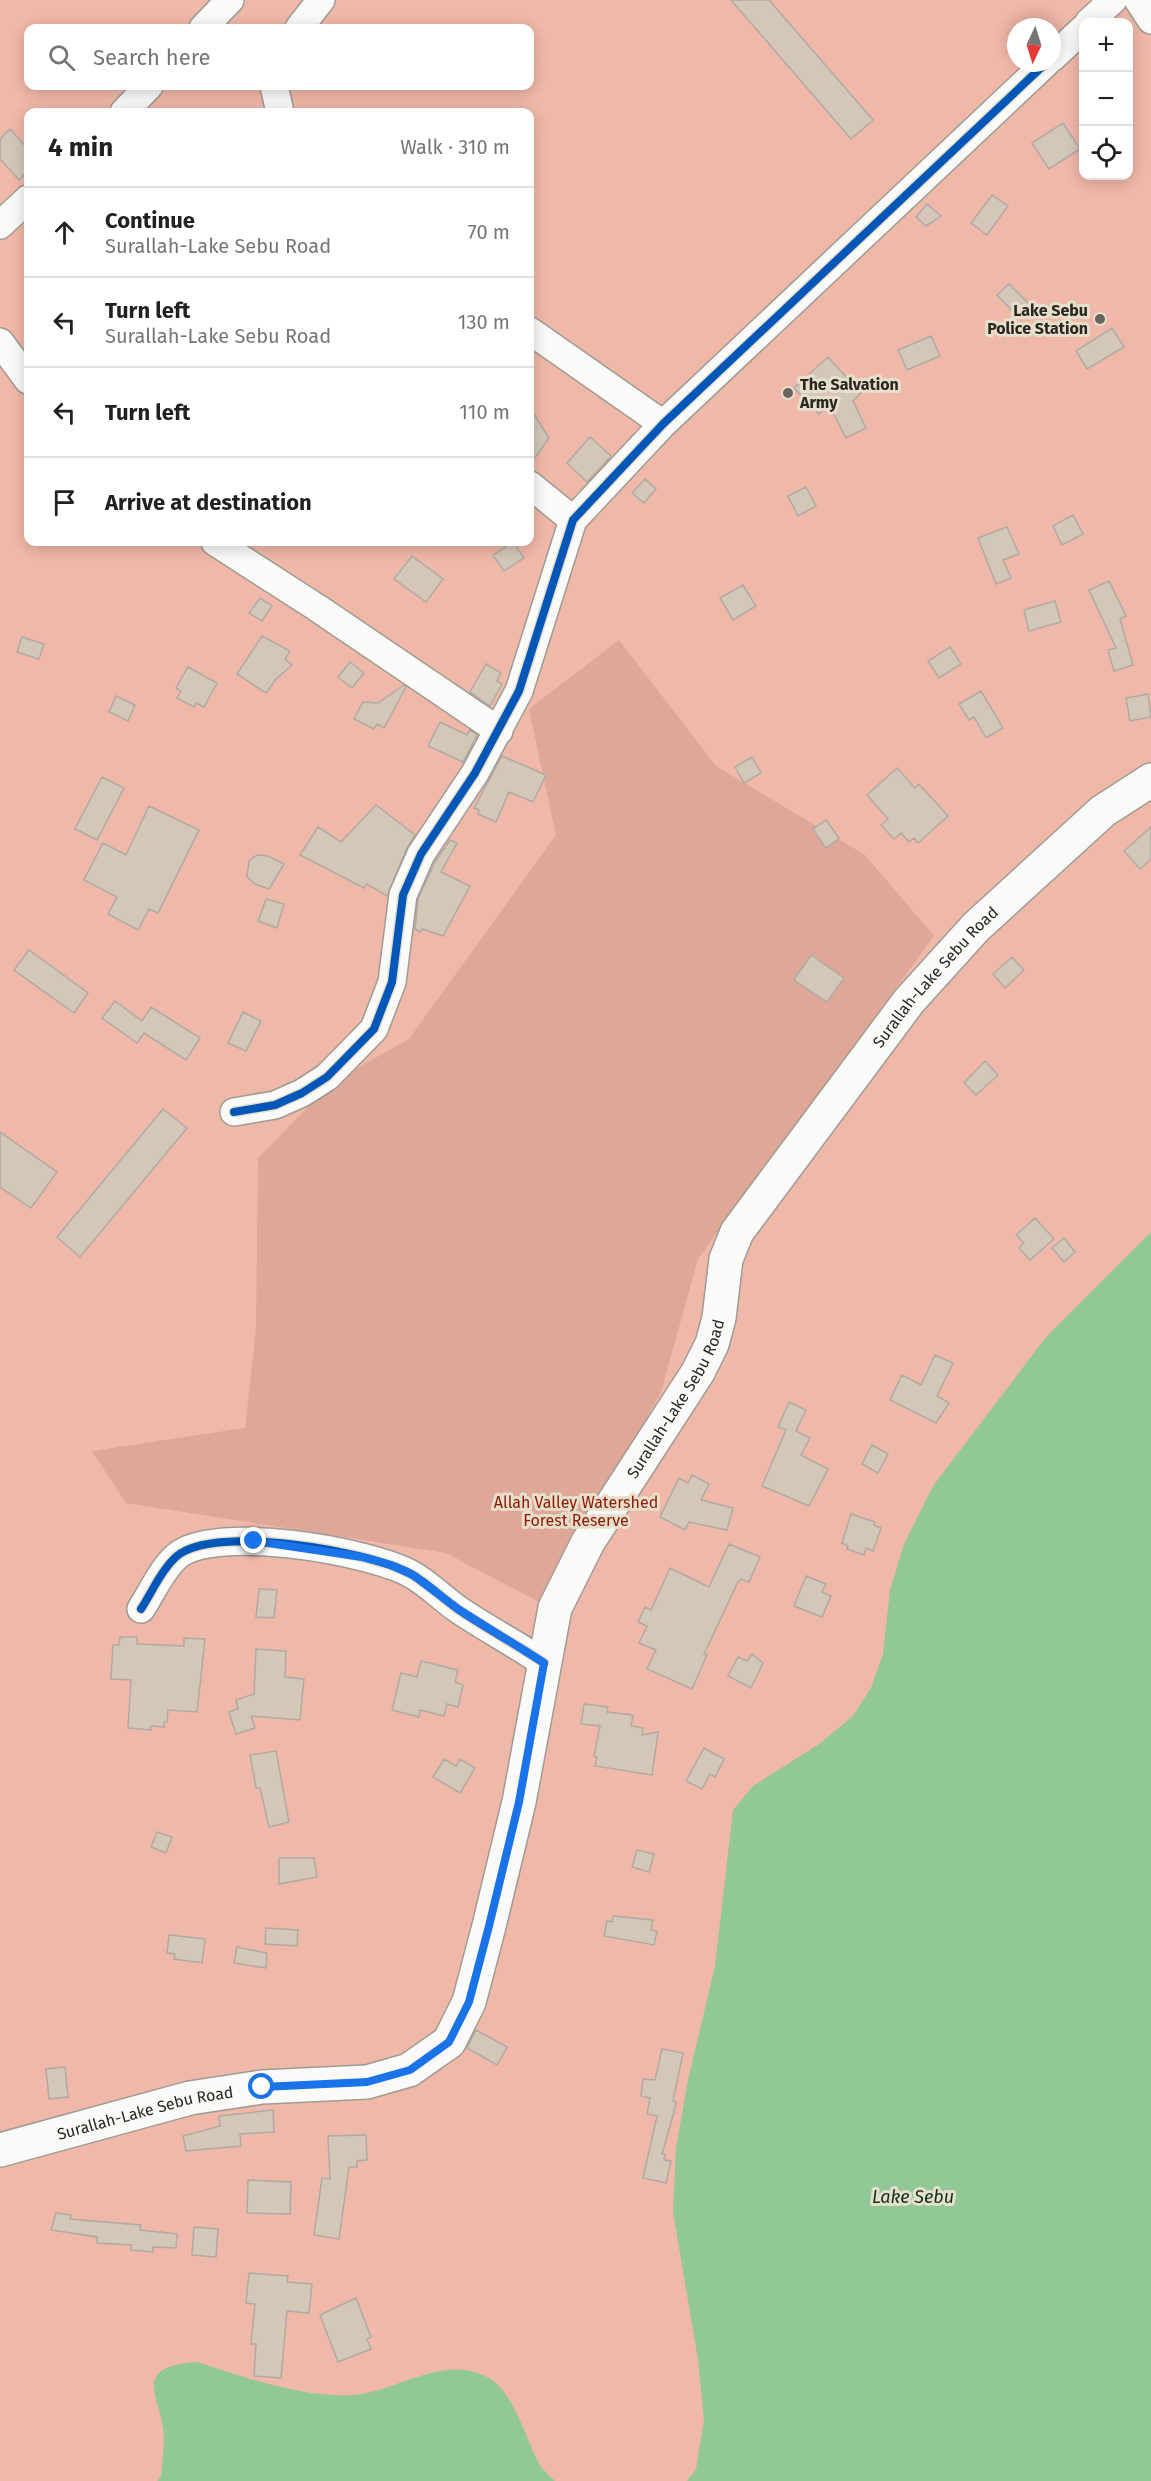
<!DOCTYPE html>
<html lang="en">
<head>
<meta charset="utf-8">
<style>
  body { margin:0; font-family:"Fira Sans",sans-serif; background:#f6f6f6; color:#202124 }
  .controls { position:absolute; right:18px; top:18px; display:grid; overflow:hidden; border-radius:12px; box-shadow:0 3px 15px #0003 }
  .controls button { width:54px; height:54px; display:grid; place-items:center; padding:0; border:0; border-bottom:2px solid #e0e0e0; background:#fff; color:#202124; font:30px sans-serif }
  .compass { position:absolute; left:1007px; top:18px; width:54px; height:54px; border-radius:50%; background:#fff; box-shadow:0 3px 15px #0003; rotate:184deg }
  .stop { position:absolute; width:18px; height:18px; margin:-14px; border:4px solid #1a73e8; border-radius:50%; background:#fff }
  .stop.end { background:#1a73e8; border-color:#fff; box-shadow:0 2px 6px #0008 }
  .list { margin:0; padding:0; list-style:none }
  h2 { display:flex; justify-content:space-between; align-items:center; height:78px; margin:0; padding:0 24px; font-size:26px }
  h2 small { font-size:20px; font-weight:400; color:#757577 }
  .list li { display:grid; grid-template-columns:39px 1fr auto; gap:18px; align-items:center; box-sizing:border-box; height:90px; padding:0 24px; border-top:2px solid #e0e0e0 }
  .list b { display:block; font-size:22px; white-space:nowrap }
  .list p { margin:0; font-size:20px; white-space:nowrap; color:#757577 }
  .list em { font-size:20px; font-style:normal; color:#757577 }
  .icon { flex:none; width:33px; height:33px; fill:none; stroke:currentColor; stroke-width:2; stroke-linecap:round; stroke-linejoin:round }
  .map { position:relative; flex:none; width:1151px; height:2481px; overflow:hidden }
  .search { position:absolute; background:#fff; box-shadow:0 3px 15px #0003; left:24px; top:24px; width:510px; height:66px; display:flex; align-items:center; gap:15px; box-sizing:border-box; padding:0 21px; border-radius:12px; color:#757577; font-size:22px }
  .panel { position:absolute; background:#fff; box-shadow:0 3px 15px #0003; left:24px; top:108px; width:510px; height:438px; border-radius:12px }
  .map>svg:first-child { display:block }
  .green { fill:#f0b8a9; fill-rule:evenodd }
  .forest { fill:#dfa798 }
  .water { fill:#91c896 }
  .building { fill:#d4c7b8; stroke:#afaaa4; stroke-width:1.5 }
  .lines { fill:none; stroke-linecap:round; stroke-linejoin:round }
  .minor-casing { stroke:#9e9b93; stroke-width:30 }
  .major-casing { stroke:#9e9b93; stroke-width:36 }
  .minor { stroke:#fafaf8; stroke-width:27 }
  .major { stroke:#fafaf8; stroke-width:33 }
  .cycleway-casing { stroke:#e6dfcc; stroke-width:11 }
  .cycleway { stroke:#0057b8; stroke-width:8 }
  .route { stroke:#1a73e8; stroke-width:8 }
  .poi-dot { fill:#69665e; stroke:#e6dfcc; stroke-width:2 }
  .labels { text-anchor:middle; stroke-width:6; stroke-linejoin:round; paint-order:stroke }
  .poi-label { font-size:16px; font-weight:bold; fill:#292720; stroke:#e6dfcc; text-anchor:end }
  .street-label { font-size:16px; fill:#292720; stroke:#e6dfcc }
  .park-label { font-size:16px; fill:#8f1704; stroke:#e6dfcc }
  .water-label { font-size:18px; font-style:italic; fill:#0f3116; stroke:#e6dfcc }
</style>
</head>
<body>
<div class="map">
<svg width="1151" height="2481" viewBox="0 0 1151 2481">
  <rect width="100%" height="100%" fill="#e0dcd2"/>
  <path class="green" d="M0 0H1151V2481H0ZM1084 22H1128V176H1084ZM1016 27H1052V63H1016ZM28 28H530V86H28ZM28 112H530V542H28Z"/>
  <path class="forest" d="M619 640 716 766 865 855 934 936 698 1259 661 1392 543 1604 446 1553 126 1503 92 1451 245 1428 256 1328 258 1158 334 1081 409 1039 556 835 529 709Z"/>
  <path class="water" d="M1151 1232V2481H687L696 2469 704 2420 698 2360 673 2212 676 2148 688 2080 715 1966 733 1810 753 1786 819 1744 853 1716 871 1688 883 1654 890 1590 904 1544 933 1486 1046 1337Z
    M197 2362C243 2377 303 2398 353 2395 398 2392 440 2355 485 2376 515 2389 526 2444 542 2468 546 2473 551 2477 555 2481H157L161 2476C162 2464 164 2451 164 2438 163 2398 127 2367 197 2362Z"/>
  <path class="building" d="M731 0H769L873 120 851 139Z
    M1063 123 1080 149 1049 169 1032 143Z
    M10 129 28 149V171L19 180 0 159V139Z
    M992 195 1008 206 987 235 971 223Z
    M927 204 941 216 926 226 916 217Z
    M1009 284 1030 305 1018 317 997 295Z
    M1112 328 1124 347 1087 369 1076 351Z
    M931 336 940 356 907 370 898 350Z
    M828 357 861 393 853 401 866 428 846 438 829 405 819 414 794 388Z
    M530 408 549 438 530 465Z
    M590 437 611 456 587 482 567 463Z
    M645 479 656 489 644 503 632 493Z
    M806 487 816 506 798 516 788 496Z
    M1073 515 1083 534 1062 545 1053 526Z
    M1007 527 1019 554 1003 560 1011 578 996 584 978 538Z
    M513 542 524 558 504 571 493 555Z
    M412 556 443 579 426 602 394 579Z
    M1109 581 1126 616 1120 619 1133 665 1114 671 1108 650 1116 648 1089 590Z
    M743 585 756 606 733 620 720 598Z
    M260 598 272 606 262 621 249 613Z
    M1055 601 1061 622 1029 631 1024 610Z
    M262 636 290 651 285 659 292 665 276 679 266 693 237 674Z
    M22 637 44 644 39 659 17 652Z
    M950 647 961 664 939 678 928 661Z
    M350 662 364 673 352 688 338 677Z
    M486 664 501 673 497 681 502 684 490 706 470 692Z
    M188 667 217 683 204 707 196 703 194 707 177 698 181 691 176 688Z
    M404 685 406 687 384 728 377 724 374 729 354 719 363 702 378 703Z
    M981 691 1003 728 986 738 974 717 969 720 959 704Z
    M1148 694 1151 717 1130 721 1126 698Z
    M116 696 135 705 128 721 109 712Z
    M440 722 467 735 470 730 477 735 463 762 428 746Z
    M502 756 546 775 533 802 509 792 496 822 478 814 479 810 474 808Z
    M752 757 761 773 744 783 735 767Z
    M897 768 915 788 919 784 948 816 918 843 914 838 909 842 901 833 894 839 881 825 888 819 867 795Z
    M102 777 124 788 97 840 75 829Z
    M376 805 415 835 407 848 387 896 367 884 364 888 300 855 318 827 341 842Z
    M149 806 199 830 158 913 149 909 138 930 108 914 117 897 84 880 103 843 126 855Z
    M826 820 839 838 826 848 813 829Z
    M1151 827V859L1140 869 1124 851Z
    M450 840 457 843 441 872 470 886 443 936 422 929 420 932 415 929 418 899 435 862Z
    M257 855 268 856 284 864 269 889 255 884 247 877 249 861Z
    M266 899 284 904 277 928 258 921Z
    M29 950 88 993 74 1013 14 970Z
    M811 955 844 978 827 1002 794 980Z
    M1012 957 1024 970 1005 988 993 974Z
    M115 1001 142 1021 151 1007 200 1038 186 1060 144 1033 137 1043 102 1018Z
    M243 1012 261 1021 246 1051 228 1043Z
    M985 1061 998 1075 976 1095 964 1083Z
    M163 1109 187 1128 80 1257 57 1237Z
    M0 1132 57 1172 31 1208 0 1187Z
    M1035 1218 1054 1239 1030 1260 1019 1248 1024 1243 1016 1235Z
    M1064 1238 1075 1252 1064 1262 1052 1248Z
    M935 1355 953 1363 937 1396 949 1403 936 1423 890 1400 902 1375 921 1385Z
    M789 1402 806 1410 796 1431 810 1438 801 1455 828 1469 809 1506 762 1486 786 1430 778 1427Z
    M872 1445 888 1454 878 1473 862 1464Z
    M692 1475 709 1484 701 1500 733 1508 727 1530 689 1522 685 1530 660 1517 679 1478 688 1483Z
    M851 1514 875 1522 874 1525 881 1528 873 1551 866 1548 864 1555 847 1549 848 1546 842 1543Z
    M729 1544 760 1557 749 1582 741 1579 738 1582 704 1654 707 1655 692 1689 647 1669 656 1650 639 1643 647 1626 638 1622 645 1607 651 1610 670 1568 709 1587Z
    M806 1576 826 1584 822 1592 831 1596 822 1617 794 1606Z
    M259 1589 277 1590 274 1618 256 1617Z
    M120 1637H137V1644L184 1646V1638L205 1639 197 1712 168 1710 167 1722H164V1727L151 1726V1730L128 1728 131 1680 111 1679 113 1645H119Z
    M256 1649 286 1651 285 1677 304 1679 300 1720 251 1716 255 1728 236 1734 229 1712 238 1709 236 1700 254 1694Z
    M752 1654 763 1663 751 1688 728 1676 738 1657 747 1661Z
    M421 1661 458 1670 455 1682 463 1685 458 1707 447 1704 444 1716 420 1710 419 1717 392 1710 401 1673 417 1677Z
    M584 1704 608 1707 607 1712 633 1715 631 1726 643 1728 642 1735 658 1732 652 1775 595 1766 597 1757 594 1756 600 1726 581 1724Z
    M704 1748 724 1759 715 1777 710 1774 702 1789 686 1781Z
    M276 1751 289 1822 269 1827 260 1788H256L250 1755Z
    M444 1759 456 1766 460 1759 475 1768 460 1793 433 1777Z
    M157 1832 172 1837 166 1853 151 1847Z
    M637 1850 654 1854 649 1872 632 1867Z
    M279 1858H314L317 1877 279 1884Z
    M613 1916 653 1920 651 1930 657 1931 654 1945 604 1936 607 1921 612 1922Z
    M266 1928 298 1930 297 1946 265 1944Z
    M169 1935 205 1939 202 1963 174 1959 175 1954 167 1953Z
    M237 1947 267 1953 266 1968 234 1963Z
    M476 2030 507 2047 497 2065 467 2048Z
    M662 2049 683 2053 673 2101 676 2102 674 2112 662 2154H665L664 2160 671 2161 666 2183 643 2178 657 2116 647 2114 650 2098 641 2096 643 2079 655 2080Z
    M65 2067 68 2097 49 2099 46 2069Z
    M273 2110 274 2132 240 2134 241 2146 186 2151 183 2136 220 2126 219 2116Z
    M366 2135 367 2160 357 2161V2167H349L339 2239 314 2235 322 2178 330 2179 328 2136Z
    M248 2180 291 2182 290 2214 247 2213Z
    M56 2213 71 2215 70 2219 141 2225 140 2230 177 2234 176 2248 153 2247V2252L131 2250V2245L97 2243V2237L51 2230Z
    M194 2227 218 2229 216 2257 192 2255Z
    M249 2273 288 2276 287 2282 312 2284 309 2313 287 2311 281 2378 254 2376 256 2344H251L255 2304 246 2303Z
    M356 2298 371 2337 367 2339 371 2349 338 2362 320 2315Z"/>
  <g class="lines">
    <g class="minor-casing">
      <path id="minor" d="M1138 0 1151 20
        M1089 22 1113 0
        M203 28 230 0
        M299 28 321 0
        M1052 58 1084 28
        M274 86 280 112
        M124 112 149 86
        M0 225 28 199
        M530 331 663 424
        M0 342 28 380
        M530 485 573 520
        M215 542 316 607 499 731
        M234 1112 275 1105 302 1093 327 1077 374 1029 392 982 403 895 421 854 475 773 519 691 573 520 663 424 1046 63
        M141 1609C152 1592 162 1569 177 1556 216 1524 369 1551 411 1574 429 1584 443 1599 459 1610 487 1629 516 1644 544 1663"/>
    </g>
    <g class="major-casing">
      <g id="major">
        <path id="s1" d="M0 2150 190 2098 262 2087 367 2082 409 2070 449 2042 469 2002 489 1926 519 1802 555 1608 588 1542 698 1372 712 1344 719 1318 726 1259 737 1232 909 1001 976 927 1103 811 1151 780"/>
      </g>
    </g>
    <use href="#minor" class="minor"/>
    <use href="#major" class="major"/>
    <g class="cycleway-casing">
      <path id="cycleway" d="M234 1112 275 1105 302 1093 327 1077 374 1029 392 982 403 895 421 854 475 773 519 691 573 520 663 424 1046 63
        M141 1609C152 1592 162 1569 177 1556 216 1524 369 1551 411 1574 429 1584 443 1599 459 1610 487 1629 516 1644 544 1663"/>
    </g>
    <use href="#cycleway" class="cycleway"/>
  </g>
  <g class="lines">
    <path class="route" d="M254 1541 362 1557 391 1565 413 1575 458 1609 544 1663 519 1802 489 1926 469 2002 449 2042 410 2070 367 2082 262 2087"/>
  </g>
  <g class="poi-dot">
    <circle cx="1100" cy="319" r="6"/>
    <circle cx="788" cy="393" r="6"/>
  </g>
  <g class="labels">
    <g class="poi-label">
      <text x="1088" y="316">Lake Sebu<tspan x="1088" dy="18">Police Station</tspan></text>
      <text x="800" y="390" text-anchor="start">The Salvation<tspan x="800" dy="18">Army</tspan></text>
    </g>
    <g class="street-label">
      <text dy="6" stroke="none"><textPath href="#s1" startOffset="1662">Surallah-Lake Sebu Road</textPath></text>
      <text dy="6" stroke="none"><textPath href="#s1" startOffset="1158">Surallah-Lake Sebu Road</textPath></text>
      <text dy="6" stroke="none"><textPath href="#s1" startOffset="150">Surallah-Lake Sebu Road</textPath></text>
    </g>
    <g class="park-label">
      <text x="576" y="1508">Allah Valley Watershed<tspan x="576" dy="18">Forest Reserve</tspan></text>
    </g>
    <g class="water-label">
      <text x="913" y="2203">Lake Sebu</text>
    </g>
  </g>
</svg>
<div class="controls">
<button>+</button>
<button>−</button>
<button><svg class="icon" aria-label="locate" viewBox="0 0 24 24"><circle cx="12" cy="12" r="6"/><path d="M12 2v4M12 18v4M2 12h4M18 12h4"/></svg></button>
</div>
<svg class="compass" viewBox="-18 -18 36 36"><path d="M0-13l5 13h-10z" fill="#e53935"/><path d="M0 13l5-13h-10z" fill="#757577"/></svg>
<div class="stop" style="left:262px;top:2087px"></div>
<div class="stop end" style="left:254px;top:1541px"></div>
<div class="search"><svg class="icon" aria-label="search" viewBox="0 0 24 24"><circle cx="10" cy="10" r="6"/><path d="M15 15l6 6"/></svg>Search here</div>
<section class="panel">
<h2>4 min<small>Walk · 310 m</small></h2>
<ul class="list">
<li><svg class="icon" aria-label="ahead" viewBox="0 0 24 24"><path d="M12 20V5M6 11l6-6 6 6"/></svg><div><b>Continue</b><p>Surallah-Lake Sebu Road</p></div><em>70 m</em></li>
<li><svg class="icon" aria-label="left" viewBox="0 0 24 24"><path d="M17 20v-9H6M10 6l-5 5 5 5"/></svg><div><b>Turn left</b><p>Surallah-Lake Sebu Road</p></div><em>130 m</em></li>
<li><svg class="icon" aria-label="left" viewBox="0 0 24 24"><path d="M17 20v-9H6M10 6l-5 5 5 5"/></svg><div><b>Turn left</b></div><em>110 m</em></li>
<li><svg class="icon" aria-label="arrive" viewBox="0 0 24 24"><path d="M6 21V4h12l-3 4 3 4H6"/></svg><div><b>Arrive at destination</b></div></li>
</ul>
</section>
</div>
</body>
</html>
